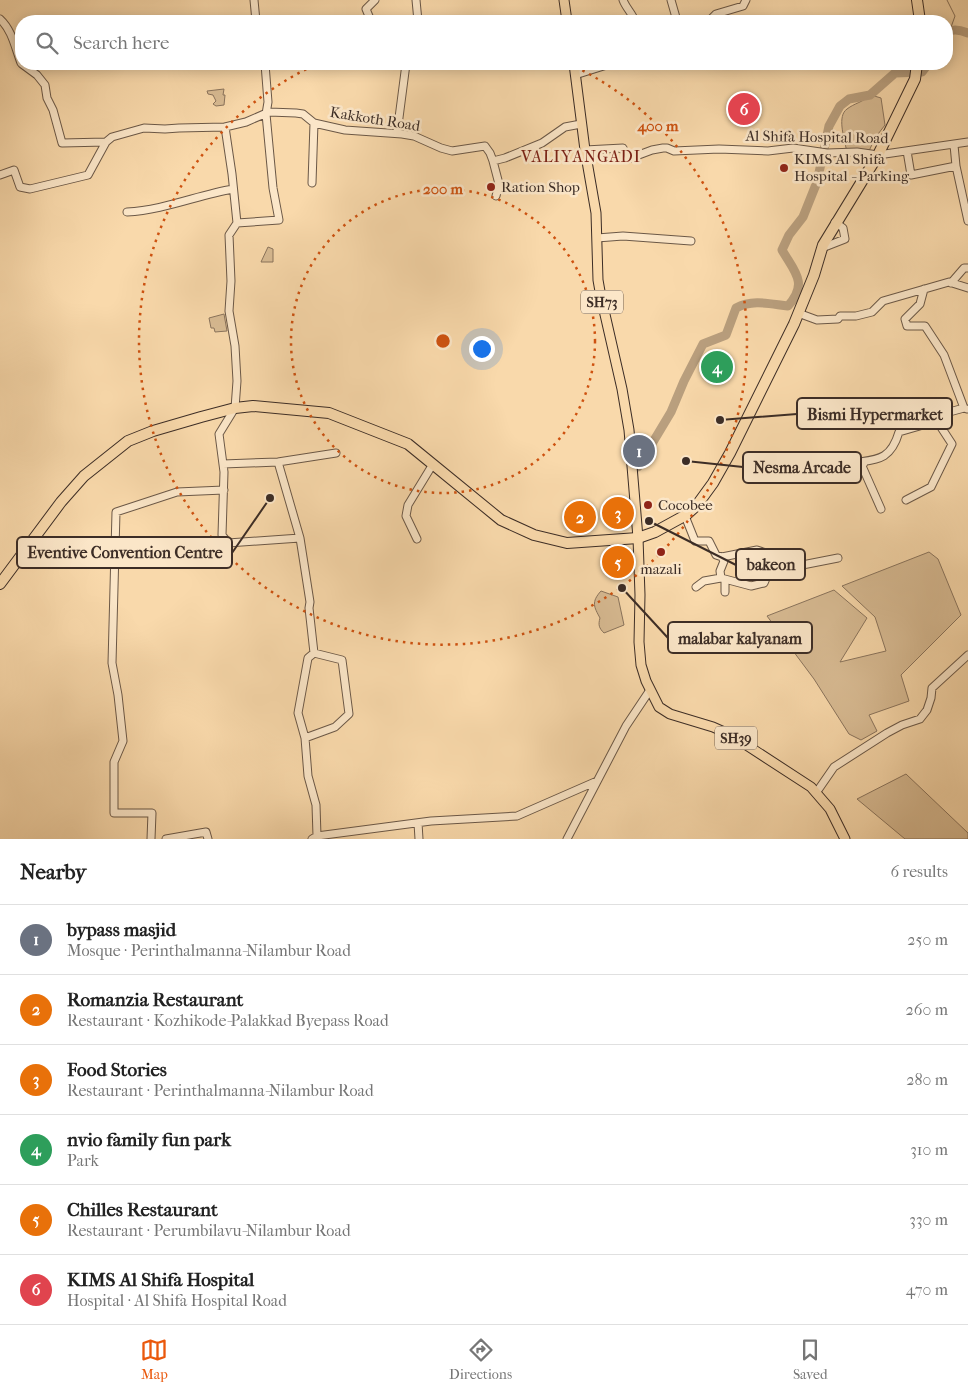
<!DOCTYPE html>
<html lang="en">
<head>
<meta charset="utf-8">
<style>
  body { margin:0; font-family:"IM FELL French Canon",serif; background:#f6f6f6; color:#222 }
  .you { position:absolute; left:481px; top:348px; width:18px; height:18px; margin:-12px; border:4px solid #fff; border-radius:50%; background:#1a73e8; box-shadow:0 0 0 8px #1a73e833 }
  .badge { display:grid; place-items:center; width:32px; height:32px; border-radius:50%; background:#ea580c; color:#fff; font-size:16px; font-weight:700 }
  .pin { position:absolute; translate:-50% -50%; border:2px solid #fff; box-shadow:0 1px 5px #0006 }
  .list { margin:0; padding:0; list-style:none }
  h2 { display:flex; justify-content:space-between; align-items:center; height:65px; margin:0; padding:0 20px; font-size:21px }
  h2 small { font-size:16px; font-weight:400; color:#767676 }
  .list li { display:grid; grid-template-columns:32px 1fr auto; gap:15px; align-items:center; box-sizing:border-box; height:70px; padding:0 20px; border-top:1px solid #e0e0e0 }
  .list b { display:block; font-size:19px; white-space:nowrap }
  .list p { margin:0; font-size:16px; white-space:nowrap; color:#767676 }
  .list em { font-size:16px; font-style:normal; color:#767676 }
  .icon { flex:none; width:28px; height:28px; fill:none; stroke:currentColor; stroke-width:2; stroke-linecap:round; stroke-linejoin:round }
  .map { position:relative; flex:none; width:968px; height:839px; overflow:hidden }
  .search { position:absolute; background:#fff; box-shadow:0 2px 12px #0003; left:15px; right:15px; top:15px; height:55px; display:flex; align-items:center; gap:12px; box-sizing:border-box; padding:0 18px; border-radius:20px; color:#767676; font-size:19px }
  .sheet { height:485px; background:#fff }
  nav { display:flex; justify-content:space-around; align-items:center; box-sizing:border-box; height:70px; border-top:1px solid #e0e0e0; background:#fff; font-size:14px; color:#767676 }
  nav a { display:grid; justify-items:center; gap:2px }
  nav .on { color:#ea580c }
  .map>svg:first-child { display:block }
  .green { fill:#d9bc94; stroke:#8a745d }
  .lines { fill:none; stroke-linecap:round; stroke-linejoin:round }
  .stream { stroke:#87715b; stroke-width:1 }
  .river { stroke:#b99f7e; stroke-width:9 }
  .minor-casing { stroke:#6b5847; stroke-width:9 }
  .major-casing { stroke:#3c2d26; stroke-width:11 }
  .highway-casing { stroke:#3c2d26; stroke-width:12 }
  .minor { stroke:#fbe6c8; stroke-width:7 }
  .major { stroke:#f9d9ab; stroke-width:9 }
  .highway { stroke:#f9d9ab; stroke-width:10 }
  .ring { fill:none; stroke:#ce5210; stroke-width:2.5; stroke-dasharray:2.5 5 }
  .poi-dot { fill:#8f2418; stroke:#fbe6c8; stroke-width:2 }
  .labels { text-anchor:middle; stroke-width:5; stroke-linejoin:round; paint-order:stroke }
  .shield { fill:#fbe6c8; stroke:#756457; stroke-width:1 }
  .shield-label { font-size:14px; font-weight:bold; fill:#3c2d26 }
  .street-label { font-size:15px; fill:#3c2d26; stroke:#fbe6c8 }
  .poi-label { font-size:15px; fill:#3c2d26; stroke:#fbe6c8; text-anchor:start }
  .neighbourhood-label { font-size:16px; letter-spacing:1px; fill:#7a1f14; stroke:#fbe6c8 }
  .centre { fill:#ce5210; stroke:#fbe6c8; stroke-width:2.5 }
  .ring-label { font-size:15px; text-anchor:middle; font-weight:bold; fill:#ce5210; stroke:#fbe6c8; stroke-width:5; stroke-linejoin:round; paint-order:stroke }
  .leader { fill:none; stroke:#3c2d26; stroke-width:2 }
  .callout-dot { fill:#3c2d26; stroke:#fbe6c8; stroke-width:2 }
  .callout { fill:#fbe6c8; stroke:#3c2d26; stroke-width:2 }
  .callout-label { font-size:16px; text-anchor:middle; font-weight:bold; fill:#3c2d26 }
</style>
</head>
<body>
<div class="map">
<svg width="968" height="839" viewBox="0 0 968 839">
  <rect width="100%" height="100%" fill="#f9d9ab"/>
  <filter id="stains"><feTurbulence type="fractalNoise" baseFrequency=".004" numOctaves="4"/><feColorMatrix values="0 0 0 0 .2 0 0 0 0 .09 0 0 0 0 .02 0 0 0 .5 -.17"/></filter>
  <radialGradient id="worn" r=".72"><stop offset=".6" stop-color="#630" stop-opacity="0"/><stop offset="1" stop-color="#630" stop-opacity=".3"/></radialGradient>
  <path class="green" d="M224 89 223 95H225L224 105 216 106 213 104 216 101 213 95 208 94 207 91Z
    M871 95 881 98 885 125 875 138 869 151H853L846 148C844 137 837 116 847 109 855 103 861 103 871 95Z
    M268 247 273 249V262H261Z
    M224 314 227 331 215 332 214 328H211L209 318Z
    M929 552 938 559 961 615 901 675 909 701 869 715 877 731 861 740 849 734 814 679 767 616 834 590 867 618 840 662 886 651 875 617 842 586Z
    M601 591 618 597 624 625 604 633C599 628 598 625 600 618 594 607 591 602 601 591Z
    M906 774 968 833V839H905L857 799Z"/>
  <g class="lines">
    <path class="stream" d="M947 0 955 16 950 30"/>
    <path class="river" d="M947 32C954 28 961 30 968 33
      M638 467 671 412 684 381 703 344 726 335 736 308C753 299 770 304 788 306 809 283 794 271 782 250L789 235 803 217 817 182 829 126 840 106 849 99 870 95 895 73 922 72 928 64"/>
    <g class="minor-casing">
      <path id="minor" d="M254 0 256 21
        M416 0 418 21
        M623 0C626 8 632 13 635 21
        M671 0 677 21
        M0 19C12 30 15 47 21 63
        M371 21 366 9 375 0
        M709 21 716 14 743 6 746 0
        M22 64 37 75 45 85 47 98 53 110 62 143 106 142
        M575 75 610 64
        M397 133 406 64
        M954 145 956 166 968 221
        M585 150 623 148 628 159 652 150 663 148H667L674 151 719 149 768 151 793 148 827 153 857 152 878 155 968 142
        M907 151 911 175 956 166
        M493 161 499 184 496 196
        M0 175 14 170 20 187 30 189 88 175 106 142 112 137 144 128 165 129 179 128 225 127
        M312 183 314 123
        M127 212C164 210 198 195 233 189
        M237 223 229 235 231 281 229 311 235 346 237 381 235 408 219 434 224 472 222 535 228 543 300 538 310 602 309 608 314 653 342 660 349 714 335 727 305 738 308 776 316 805 317 836 312 839
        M237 223 232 174 225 127 246 122 269 112 296 113 303 114 314 123 345 130 402 134 414 136 441 148 452 151 485 146 490 153 493 161 505 158 542 143 565 127 581 124
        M237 223 279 220 273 188 266 114 268 102 265 64
        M597 238 623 236 691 241
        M822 248 845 239 843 228 835 222
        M951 283 964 268H968
        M924 289 920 304 905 319 907 326H925L944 355 964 408
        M798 313 817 320 838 319 840 316H856L872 312 883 301 949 282 968 288
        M278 462 300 538
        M864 463 862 466 881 509
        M223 464 278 462 336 453
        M794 467 817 463 829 471C833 469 838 467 843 465 871 458 889 466 899 432L937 421
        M906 500 931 487 952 444 937 421 942 414 964 408 967 409
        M685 516 695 541H709L716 555 722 557 757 550 766 553 776 564 787 568 838 558
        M417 539 406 516 408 505 433 464
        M722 557 724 561 720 571 721 578 751 586 764 583 767 576 764 570
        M725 580V592
        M696 587 704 581 721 578
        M305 738 298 713 308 658 314 653
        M816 793 834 767 887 733 902 725 920 719 927 710 931 698 932 688 968 655
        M418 823 419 839
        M317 836 431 821 517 816 597 781
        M151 839 152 813H114V762L123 741 118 695 112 663 116 512 177 492 224 490
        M166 839 206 832 208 839
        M567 839 626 726 650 690"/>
    </g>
    <g class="major-casing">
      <path id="major" d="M564 0 567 21
        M574 64 585 150 596 213 598 280 601 297 622 389 629 430 638 538 640 595 639 642 641 665 646 681 659 707 670 714 713 727 731 735 811 787 830 809 845 839"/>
    </g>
    <g class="highway-casing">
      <path id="highway" d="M917 0 920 21
        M0 584 61 502 84 476 128 441 153 431 201 417 235 408 253 406 329 413 408 444 501 520 534 535 567 543 638 538 655 532 686 515 697 505 713 483 730 453 794 324 814 275 823 245 878 155 915 79 917 64"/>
    </g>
    <use href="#minor" class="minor"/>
    <use href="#major" class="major"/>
    <use href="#highway" class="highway"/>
  </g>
  <g class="ring">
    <circle cx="443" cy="341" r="152"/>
    <path d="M569 64A304 304 0 1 1 317 64"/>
  </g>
  <g class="poi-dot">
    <circle cx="784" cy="168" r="5"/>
    <circle cx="491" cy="187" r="5"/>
    <circle cx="648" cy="505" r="5"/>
    <circle cx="661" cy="552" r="5"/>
  </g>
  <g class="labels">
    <g class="shield">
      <rect x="581" y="290.5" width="42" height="23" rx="4"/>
      <rect x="715" y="726.5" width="42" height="23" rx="4"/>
    </g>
    <g class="shield-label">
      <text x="602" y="307">SH73</text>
      <text x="736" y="743">SH39</text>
    </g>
    <g class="street-label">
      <text transform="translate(375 119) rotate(9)" y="5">Kakkoth Road</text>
      <text transform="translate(817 137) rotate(1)" y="5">Al Shifa Hospital Road</text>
    </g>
    <g class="poi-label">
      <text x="794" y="164">KIMS Al Shifa<tspan x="794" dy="17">Hospital - Parking</tspan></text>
      <text x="501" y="192">Ration Shop</text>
      <text x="658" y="510">Cocobee</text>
      <text x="661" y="574" text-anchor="middle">mazali</text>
    </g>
    <g class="neighbourhood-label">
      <text x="581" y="162">VALIYANGADI</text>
    </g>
  </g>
  <circle cx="443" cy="341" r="8" class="centre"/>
  <g class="ring-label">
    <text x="658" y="131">400 m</text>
    <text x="443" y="194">200 m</text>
  </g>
  <path class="leader" d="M720 420L797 414M686 461L743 467M270 498L232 553M649 521L736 565M622 588L668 638"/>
  <g class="callout-dot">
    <circle cx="720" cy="420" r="5"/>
    <circle cx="686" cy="461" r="5"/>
    <circle cx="270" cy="498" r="5"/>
    <circle cx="649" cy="521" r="5"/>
    <circle cx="622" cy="588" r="5"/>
  </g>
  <g class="callout">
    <rect x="797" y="398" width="155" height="31" rx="5"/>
    <rect x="743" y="452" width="118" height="31" rx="5"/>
    <rect x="17" y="537" width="215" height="31" rx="5"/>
    <rect x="736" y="549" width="69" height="31" rx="5"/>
    <rect x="668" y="622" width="144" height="31" rx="5"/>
  </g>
  <g class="callout-label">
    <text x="875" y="420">Bismi Hypermarket</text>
    <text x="802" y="473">Nesma Arcade</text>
    <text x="125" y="558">Eventive Convention Centre</text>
    <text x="771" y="570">bakeon</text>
    <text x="740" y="644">malabar kalyanam</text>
  </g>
  <rect width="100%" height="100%" filter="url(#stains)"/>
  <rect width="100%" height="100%" fill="url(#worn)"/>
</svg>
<div class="you"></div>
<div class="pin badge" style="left:639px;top:451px;background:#6b7280">1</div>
<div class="pin badge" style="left:580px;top:517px;background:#e8710a">2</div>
<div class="pin badge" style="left:618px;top:513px;background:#e8710a">3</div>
<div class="pin badge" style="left:717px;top:367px;background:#2e9e5b">4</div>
<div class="pin badge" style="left:618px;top:562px;background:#e8710a">5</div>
<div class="pin badge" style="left:744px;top:109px;background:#e0444e">6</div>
<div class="search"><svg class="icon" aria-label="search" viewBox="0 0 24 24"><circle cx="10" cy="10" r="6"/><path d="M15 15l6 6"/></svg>Search here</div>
</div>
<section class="sheet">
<h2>Nearby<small>6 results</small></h2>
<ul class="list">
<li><span class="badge" style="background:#6b7280">1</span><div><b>bypass masjid</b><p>Mosque · Perinthalmanna-Nilambur Road</p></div><em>250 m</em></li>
<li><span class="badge" style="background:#e8710a">2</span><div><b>Romanzia Restaurant</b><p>Restaurant · Kozhikode-Palakkad Byepass Road</p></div><em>260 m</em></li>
<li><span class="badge" style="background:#e8710a">3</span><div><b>Food Stories</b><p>Restaurant · Perinthalmanna-Nilambur Road</p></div><em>280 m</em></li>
<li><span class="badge" style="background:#2e9e5b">4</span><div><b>nvio family fun park</b><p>Park</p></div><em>310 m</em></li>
<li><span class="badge" style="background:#e8710a">5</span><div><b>Chilles Restaurant</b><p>Restaurant · Perumbilavu-Nilambur Road</p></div><em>330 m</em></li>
<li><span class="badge" style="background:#e0444e">6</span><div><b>KIMS Al Shifa Hospital</b><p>Hospital · Al Shifa Hospital Road</p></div><em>470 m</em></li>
</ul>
</section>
<nav>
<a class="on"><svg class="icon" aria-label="map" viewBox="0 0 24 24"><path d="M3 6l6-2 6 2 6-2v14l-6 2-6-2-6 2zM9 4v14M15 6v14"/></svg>Map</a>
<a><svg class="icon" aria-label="directions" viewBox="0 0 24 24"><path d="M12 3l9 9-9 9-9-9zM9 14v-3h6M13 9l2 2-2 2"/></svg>Directions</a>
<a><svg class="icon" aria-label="saved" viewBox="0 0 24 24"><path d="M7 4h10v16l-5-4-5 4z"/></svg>Saved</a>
</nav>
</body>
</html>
